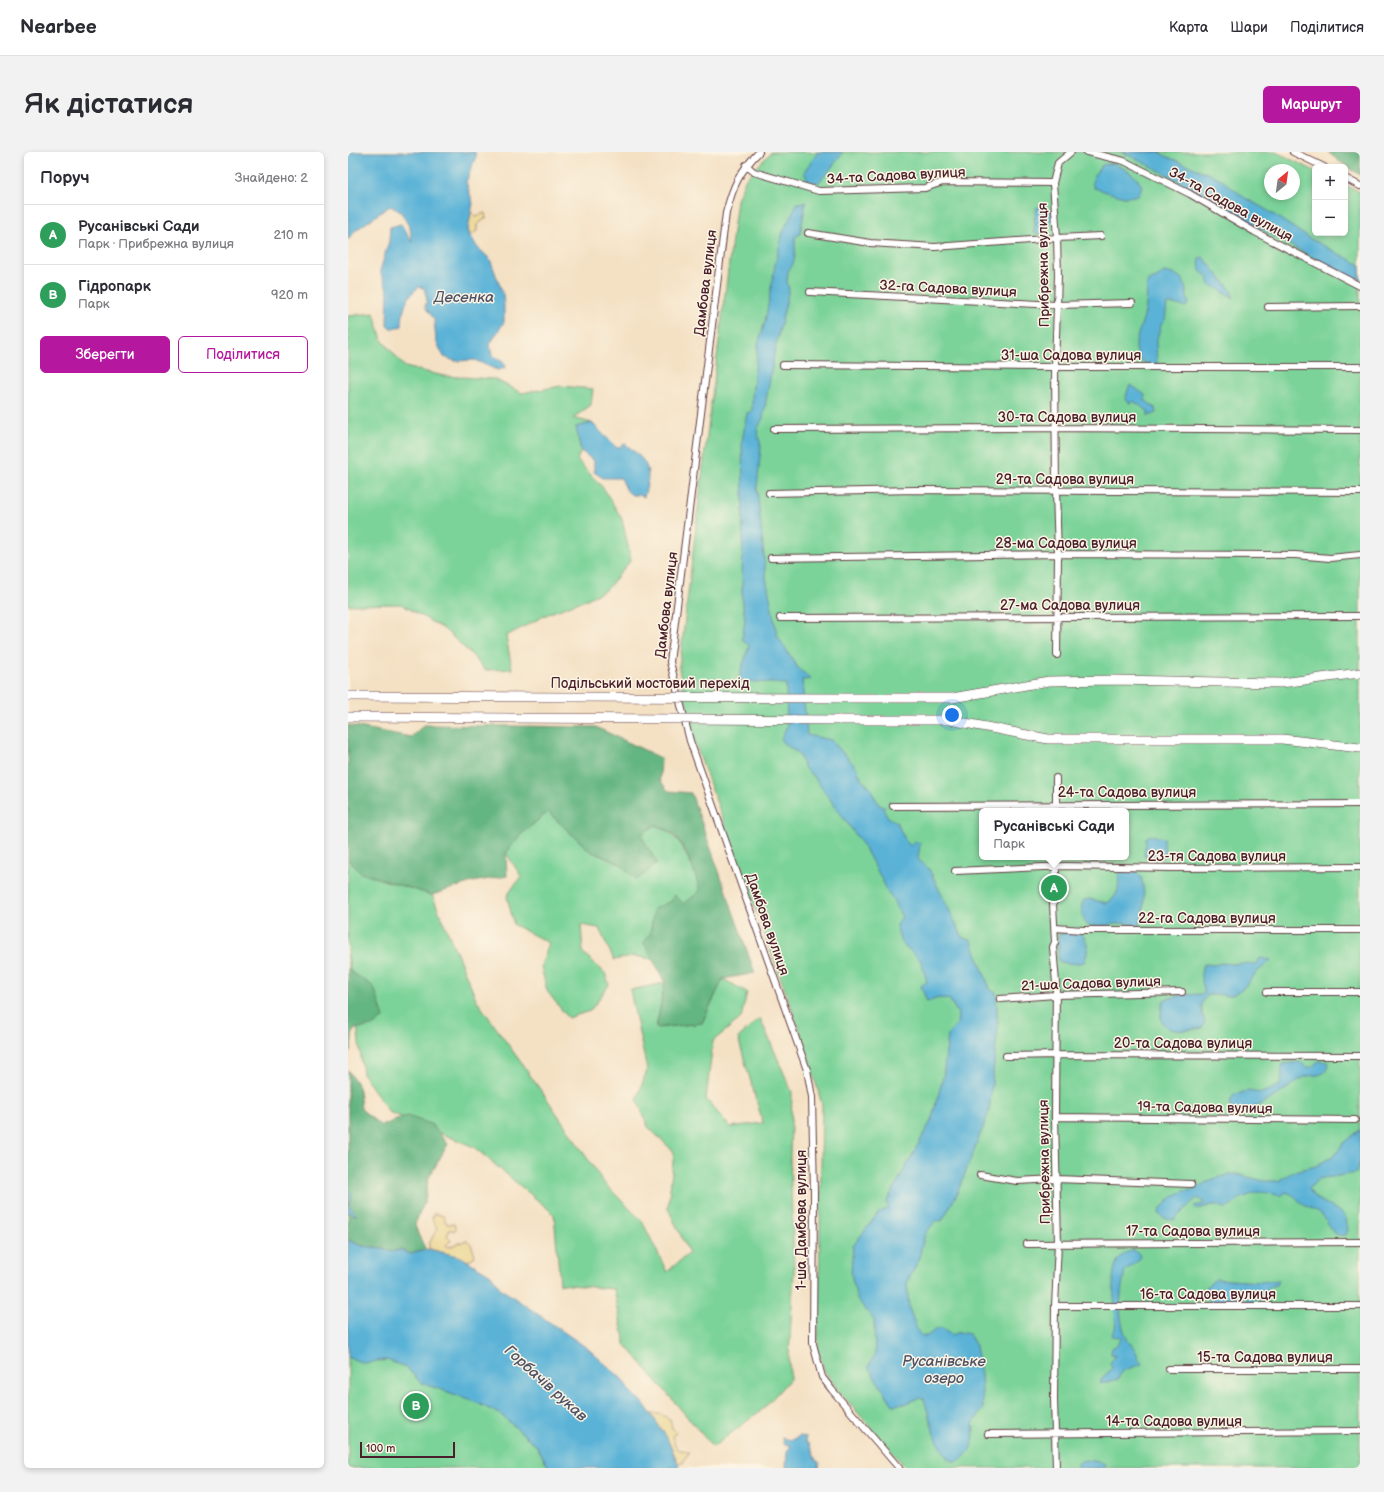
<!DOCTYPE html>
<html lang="uk">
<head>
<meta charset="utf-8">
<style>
  body { margin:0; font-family:"Balsamiq Sans",sans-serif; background:#f2f2f3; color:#2b2b33 }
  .controls { position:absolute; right:12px; top:12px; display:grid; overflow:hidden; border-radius:6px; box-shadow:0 2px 6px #0003 }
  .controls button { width:36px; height:36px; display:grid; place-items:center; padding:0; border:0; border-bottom:1px solid #e1e1e2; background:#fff; color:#2b2b33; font:20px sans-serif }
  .compass { position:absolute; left:916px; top:12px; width:36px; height:36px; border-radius:50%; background:#fff; box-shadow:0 2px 6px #0003; rotate:29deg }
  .scale { position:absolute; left:12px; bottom:10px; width:95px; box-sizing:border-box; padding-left:4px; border:2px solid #4a1f2b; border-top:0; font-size:11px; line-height:14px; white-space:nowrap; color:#4a1f2b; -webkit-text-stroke:3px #fcf5e5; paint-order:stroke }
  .you { position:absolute; left:604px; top:563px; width:14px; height:14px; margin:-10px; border:3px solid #fff; border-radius:50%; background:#1a73e8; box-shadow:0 0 0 6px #1a73e833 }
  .badge { display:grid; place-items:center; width:26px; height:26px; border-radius:50%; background:#b5179e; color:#fff; font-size:13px; font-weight:700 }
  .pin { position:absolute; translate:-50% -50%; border:2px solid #fff; box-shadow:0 1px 4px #0006 }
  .popup { position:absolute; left:631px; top:656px; width:150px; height:52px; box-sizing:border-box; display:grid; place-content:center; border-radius:6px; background:#fff; filter:drop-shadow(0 1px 3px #0005); font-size:13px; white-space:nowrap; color:#7c7c81 }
  .popup b { font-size:15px; color:#2b2b33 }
  .popup::after { content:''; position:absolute; left:50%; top:100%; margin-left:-8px; border:8px solid transparent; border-top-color:#fff }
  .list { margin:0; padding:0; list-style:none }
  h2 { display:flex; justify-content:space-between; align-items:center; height:52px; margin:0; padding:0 16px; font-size:17px }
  h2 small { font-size:13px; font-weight:400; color:#7c7c81 }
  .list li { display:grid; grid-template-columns:26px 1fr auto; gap:12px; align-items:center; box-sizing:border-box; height:60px; padding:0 16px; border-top:1px solid #e1e1e2 }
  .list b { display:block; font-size:15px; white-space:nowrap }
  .list p { margin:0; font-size:13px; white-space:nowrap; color:#7c7c81 }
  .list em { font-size:13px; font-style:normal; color:#7c7c81 }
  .actions { display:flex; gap:8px; padding:12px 16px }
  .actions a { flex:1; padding:9px 0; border:1px solid #b5179e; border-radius:6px; text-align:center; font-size:14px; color:#b5179e }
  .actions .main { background:#b5179e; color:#fff }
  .map { position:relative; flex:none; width:1012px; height:1316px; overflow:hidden; border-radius:6px }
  header { display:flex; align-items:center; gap:24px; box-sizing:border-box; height:56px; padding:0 20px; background:#fff; border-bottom:1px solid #e1e1e2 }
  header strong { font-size:19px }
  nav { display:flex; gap:22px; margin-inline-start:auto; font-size:14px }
  .intro { display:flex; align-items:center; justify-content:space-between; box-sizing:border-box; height:96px; padding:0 24px }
  h1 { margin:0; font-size:28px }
  .button { padding:10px 18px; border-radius:6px; background:#b5179e; color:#fff; font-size:14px; font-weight:700 }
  main { display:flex; gap:24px; padding:0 24px }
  aside { flex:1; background:#fff; border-radius:6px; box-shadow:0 2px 6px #0003 }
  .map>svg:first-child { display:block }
  .green { fill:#7bd399; stroke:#627962; fill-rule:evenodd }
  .forest { fill:#64b581; stroke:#576a56 }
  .sand { fill:#eeda9e; stroke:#9c7c64 }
  .water { fill:#5ab2d7; stroke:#526881 }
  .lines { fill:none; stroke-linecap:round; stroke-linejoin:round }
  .minor-casing { stroke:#643c42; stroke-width:8 }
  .secondary-casing { stroke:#643c42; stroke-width:10 }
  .minor { stroke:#fff; stroke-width:6 }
  .secondary { stroke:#fff; stroke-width:9 }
  .secondary-bridge-casing { stroke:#643c42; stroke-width:10; stroke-linecap:butt }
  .secondary-bridge { stroke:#fff; stroke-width:9 }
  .labels { text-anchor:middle; stroke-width:3; stroke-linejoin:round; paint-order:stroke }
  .street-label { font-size:14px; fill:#4a1f2b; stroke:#fcf5e5 }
  .water-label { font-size:15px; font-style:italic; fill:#505267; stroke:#fcf5e5 }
</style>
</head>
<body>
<header>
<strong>Nearbee</strong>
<nav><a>Карта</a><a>Шари</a><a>Поділитися</a></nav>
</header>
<div class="intro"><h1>Як дістатися</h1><a class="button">Маршрут</a></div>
<main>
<aside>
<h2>Поруч<small>Знайдено: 2</small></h2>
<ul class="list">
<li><span class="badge" style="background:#2e9e5b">A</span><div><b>Русанівські Сади</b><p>Парк · Прибрежна вулиця</p></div><em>210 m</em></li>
<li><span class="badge" style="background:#2e9e5b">B</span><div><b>Гідропарк</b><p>Парк</p></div><em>920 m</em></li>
</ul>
<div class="actions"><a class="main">Зберегти</a><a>Поділитися</a></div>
</aside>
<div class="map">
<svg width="1012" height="1316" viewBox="0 0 1012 1316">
  <rect width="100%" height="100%" fill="#fcf5e5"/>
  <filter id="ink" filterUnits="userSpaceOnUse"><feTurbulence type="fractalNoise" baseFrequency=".025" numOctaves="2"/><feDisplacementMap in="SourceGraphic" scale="8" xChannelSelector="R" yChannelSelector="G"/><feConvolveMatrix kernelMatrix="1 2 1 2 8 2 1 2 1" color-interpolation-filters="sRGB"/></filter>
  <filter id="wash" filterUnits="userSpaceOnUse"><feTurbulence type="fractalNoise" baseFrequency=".012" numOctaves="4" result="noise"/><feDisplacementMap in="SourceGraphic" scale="16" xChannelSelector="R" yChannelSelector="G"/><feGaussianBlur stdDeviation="0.9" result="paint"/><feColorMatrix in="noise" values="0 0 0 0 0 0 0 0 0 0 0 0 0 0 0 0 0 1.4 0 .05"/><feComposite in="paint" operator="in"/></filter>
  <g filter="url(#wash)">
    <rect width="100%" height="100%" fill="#f4e1c4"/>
    <path class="green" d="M423 0H928L967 19V81H997V33L1012 40V1316H558L489 1237 476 1218 470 1199 474 953 457 893 343 580 331 517 356 307 389 48 397 28ZM922 18H946V42H922ZM634 659H778V705H634Z
      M26 161 34 188 57 215 96 224 146 227 174 241 213 234 245 237 243 253 225 266 244 271 228 275 233 299 229 308 256 337 274 367 283 408 259 437 239 447 202 461 158 484 164 517 137 518 123 502 96 477 53 452 0 453V164Z
      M200 660 242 699 272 712 293 683 307 673 320 679 331 690 346 717 352 739 319 820 304 807 286 804 266 808 251 776 233 773 235 801 257 821 261 833 242 859 220 866 199 839 193 814 201 791 166 773 159 744 173 724 158 701 173 682Z
      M0 708 13 721 84 743 129 849 199 947 256 1031 294 1069 319 1120 341 1101 320 1056 326 1000 300 975 289 947 299 918 282 838 317 831 308 876 354 871 375 827 399 840 393 866 365 889 358 947 382 975 415 971 390 886 412 866 444 940 442 1004 446 1119 441 1202 442 1227 416 1256 365 1295 277 1192 266 1137 212 1132 206 1062 126 995 41 960 15 922 0 803Z
      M0 1205 15 1210 39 1208 58 1215 73 1231 121 1247 152 1262 189 1294 201 1316H0Z"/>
    <path class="forest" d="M980 0H1012V23L991 9Z
      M0 573 63 585 76 573 248 575 313 606 312 628 320 639 343 641 407 821 375 827 354 871 308 876 317 831 295 789 302 783 306 757 323 749 327 743 336 752 352 739C347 721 337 688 319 678 315 676 311 675 307 673L293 683 309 711 289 728 272 712 242 699 200 660 173 682 158 701 159 724 124 730 84 743 13 721 0 708Z
      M0 803 2 819 26 835 36 866 24 874 5 877 3 897 0 904Z
      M0 918 11 935 13 957 33 974 59 964 83 972 100 992 80 1027 77 1049 67 1072 70 1082 78 1098 63 1102 52 1098 43 1100 35 1096 14 1094 0 1088Z"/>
    <path class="sand" d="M123 58 127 64 137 61 138 66 129 73V79L122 84 120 77Z
      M86 1061 95 1064 99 1072H106L108 1077 106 1079 102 1077 99 1083 103 1088 98 1093 101 1095 119 1088 123 1092 127 1104 120 1109 112 1105 81 1097V1092L89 1077 84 1067Z
      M303 1262H312L322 1267 324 1276 328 1280 324 1285 329 1297 338 1299 341 1301 337 1306 335 1311H330L318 1284Z"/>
    <path class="water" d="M0 0H127L128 4 118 30 125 51 120 77 122 84 129 95 142 107 155 142 156 153V170L142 192 144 204 155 210 157 216 149 218 127 208 107 209 96 205 88 189 86 167 77 155 79 148 76 136 71 135C58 144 54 159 54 174L45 177 39 174 40 140 32 119 41 89 42 75 53 72 64 90 62 76 53 60 42 54 8 78 0 88Z
      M470 0H495L481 19 470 31 460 29 456 20Z
      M774 0H812L815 3 871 26 897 46 917 57 961 86 1012 113V130L936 90 822 24Z
      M765 11C779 18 786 21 794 34L790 44 776 45 746 36 744 30 747 22 754 13Z
      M458 50 452 82 447 85C447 96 449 111 440 119L439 130 441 137 427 198 415 266 409 278 413 295 409 336 418 425 429 483 450 516 463 527 454 528 459 583 483 588 510 617C511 626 517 631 524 637V641L532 654H537L535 657 540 665 549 671 558 690 563 694 567 689 572 691 570 707 581 717 615 786 623 788 642 837 648 841 650 875 641 960 609 1042 594 1069 588 1068 577 1082 570 1109 559 1131 561 1156 570 1180 574 1184H579L588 1177H595L603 1183 611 1180 621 1182 628 1194 633 1223 635 1257 625 1272C628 1288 623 1304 607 1310L599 1306 586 1282 576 1247 572 1245 557 1252 545 1253 520 1215 527 1202 526 1168 509 1147 503 1122 505 1094 530 1061 541 1056 538 1051 583 969 595 926 600 883 609 872 610 862 602 848 591 846 579 850 573 834 579 830 573 809 553 790 548 773 554 765 543 744 537 737 536 731 515 693 466 625 457 617 451 602 437 592 433 587 439 574 438 532 393 529 391 525 401 494 394 487 397 467 394 447 395 346 394 290 399 261 404 259V244L410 192 417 170 427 113 435 80 449 51Z
      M689 55 703 58 705 62 698 84C693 82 689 83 685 80 687 75 688 72 686 67Z
      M855 105 882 137 886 146 861 132 860 125 852 119 851 107Z
      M816 120C842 125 834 130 841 151L838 155C831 154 826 151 819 152L817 168 813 173 808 190 809 212C795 215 788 206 788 193 788 183 797 166 798 154 799 145 798 138 800 129L809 126Z
      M783 233 797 243V248L807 256 809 261 800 264V259L785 249 782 251 777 248 781 235Z
      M244 271 269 296 277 292C301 310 304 317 296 345L291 343H284L279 339 273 326H255L246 320V309L233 299 228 275Z
      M802 683 816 686 817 704C810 710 801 710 796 703L798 690 797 687Z
      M780 718C784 718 788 718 791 722 798 729 797 766 791 774L778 771 748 774 739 773C734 767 731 755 736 748L741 747 759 751C762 749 765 747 767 744 773 736 768 727 773 719Z
      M722 780 732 781C741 787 741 800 736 810 729 812 720 812 713 810L710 808V785L712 782Z
      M912 806 923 808C919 812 914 816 909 820 901 828 896 839 884 843 876 845 866 839 859 844 851 850 854 863 857 870L854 876C841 878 813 884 813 864 813 859 814 853 816 848L833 843 856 842C856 829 850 829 855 813L858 812 866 813 873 811 886 812 892 811 909 812Z
      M970 909 980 910 981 914C975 927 964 921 954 926 950 928 947 931 944 933 933 941 904 960 891 959 888 959 885 957 882 956L883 947 886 943 899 939 914 941 932 933C936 925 932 920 934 912L952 910 959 915H964Z
      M1012 978V1009L1008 1021 970 1027 961 1037 966 1045 994 1061 998 1066 1000 1078 998 1083C982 1087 982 1069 972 1061 968 1058 963 1057 958 1054 951 1050 948 1043 938 1040L933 1044 921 1041 910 1040 891 1047 882 1055 876 1056 868 1053H864L849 1057 846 1054 855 1052V1049L849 1046C840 1053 834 1061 826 1068 820 1067 813 1067 811 1061L815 1054 825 1044 836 1039 846 1038 862 1028 882 1022H888L916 1029H930L947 1019 968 1014 988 1002 995 991Z
      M0 1037 4 1041 1 1053 9 1064 0 1060Z
      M0 1088 14 1094 35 1096 43 1100 52 1098 63 1102 81 1097 113 1105 143 1123 152 1136 239 1196 273 1226 284 1241 294 1249 318 1284 332 1316H201L189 1294 152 1262 121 1247 73 1231 58 1215 39 1208 15 1211 0 1205Z
      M786 1098 792 1103 791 1108 777 1119C772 1142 769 1165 779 1187 781 1191 785 1194 787 1198 790 1203 790 1207 794 1212L774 1219 770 1227 753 1232V1228L764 1216 762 1211 767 1203 763 1202 764 1196 769 1193 774 1185 763 1184C764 1182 766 1178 767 1176 771 1155 755 1116 777 1101 779 1100 784 1099 786 1098Z
      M868 1127 912 1130 931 1128 928 1133 923 1134 919 1138 920 1145 916 1149 908 1147 899 1150 897 1143 890 1151 862 1149 858 1143 859 1134Z
      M452 1284 458 1285 457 1290 461 1292 468 1308 472 1311 471 1316H438L439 1299 443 1294 435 1291 434 1286 443 1288Z
      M738 1308 756 1311 757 1316H728C729 1311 733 1309 738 1308Z"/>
  </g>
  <g filter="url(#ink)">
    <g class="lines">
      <g class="minor-casing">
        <path id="minor" d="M411 0C391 20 385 34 378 61L322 510 342 589 459 918 464 945 466 1041 465 1192 474 1225 484 1238 551 1316
          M739 0 776 9 842 42 907 80 1012 134
          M945 0 976 15
          M398 13 406 20 471 39 577 36 595 30 705 31
          M997 26 1012 34
          M460 81 522 91 587 95 709 86 753 84
          M462 140 708 153 784 151
          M920 155 1012 154
          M435 213 707 215H1012
          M426 277 708 276 1012 278
          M421 341 568 338 1012 340
          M423 406 710 402 947 403 982 406 1012 403
          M432 466 1012 464
          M709 503 710 402 708 339 707 215 710 123 709 86 705 31 710 11 723 0
          M708 626V659
          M545 654 1012 652
          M707 705 709 735 705 752 707 790 705 795 708 831 707 965 710 1092 707 1154 706 1247 708 1316
          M607 719 717 714 823 716 1012 715
          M707 776 735 778H1012
          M919 840H1012
          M652 847 707 843 834 840
          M658 904 707 903 1012 904
          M707 965 1007 968
          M632 1023 669 1029 708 1027 843 1032
          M679 1092 1012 1090
          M707 1154H1012
          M821 1217H1012
          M640 1282 1012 1279"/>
      </g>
      <g class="secondary-casing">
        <path id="secondary" d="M491 546H604L701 529 766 528 933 531 1012 521
          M490 568H602L700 587H934L1012 596"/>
      </g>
      <use href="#minor" class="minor"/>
      <use href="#secondary" class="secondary"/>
      <g class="secondary-bridge-casing">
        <path id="secondary-bridge" d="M0 544 491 546
          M0 565 490 568"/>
      </g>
      <use href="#secondary-bridge" class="secondary-bridge"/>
    </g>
  </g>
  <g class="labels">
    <g class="street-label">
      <text transform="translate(548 23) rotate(-3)" y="5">34-та Садова вулиця</text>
      <text transform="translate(883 52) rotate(29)" y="5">34-та Садова вулиця</text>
      <text transform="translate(695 113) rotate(-91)" y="5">Прибрежна вулиця</text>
      <text transform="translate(357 131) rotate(-83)" y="5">Дамбова вулиця</text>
      <text transform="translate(600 136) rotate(3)" y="5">32-га Садова вулиця</text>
      <text x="723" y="208">31-ша Садова вулиця</text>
      <text x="719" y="270">30-та Садова вулиця</text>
      <text x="717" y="332">29-та Садова вулиця</text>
      <text x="718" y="396">28-ма Садова вулиця</text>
      <text transform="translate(318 453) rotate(-83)" y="5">Дамбова вулиця</text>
      <text x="722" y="458">27-ма Садова вулиця</text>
      <text x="302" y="536">Подільський мостовий перехід</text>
      <text x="779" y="645">24-та Садова вулиця</text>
      <text x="869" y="709">23-тя Садова вулиця</text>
      <text x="859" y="771">22-га Садова вулиця</text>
      <text transform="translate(420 772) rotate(71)" y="5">Дамбова вулиця</text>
      <text transform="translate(743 831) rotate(-2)" y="5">21-ша Садова вулиця</text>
      <text x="835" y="896">20-та Садова вулиця</text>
      <text transform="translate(857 955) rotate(1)" y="5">19-та Садова вулиця</text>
      <text transform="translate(696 1010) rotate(-91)" y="5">Прибрежна вулиця</text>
      <text transform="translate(453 1068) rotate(-90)" y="5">1-ша Дамбова вулиця</text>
      <text x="845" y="1084">17-та Садова вулиця</text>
      <text x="860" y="1147">16-та Садова вулиця</text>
      <text x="917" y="1210">15-та Садова вулиця</text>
      <text x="826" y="1274">14-та Садова вулиця</text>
    </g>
    <g class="water-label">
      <text x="116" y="150">Десенка</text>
      <text x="596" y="1214">Русанівське<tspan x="596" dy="17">озеро</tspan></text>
      <text transform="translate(198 1231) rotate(42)" y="5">Горбачів рукав</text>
    </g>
  </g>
</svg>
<div class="controls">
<button>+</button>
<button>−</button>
</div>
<svg class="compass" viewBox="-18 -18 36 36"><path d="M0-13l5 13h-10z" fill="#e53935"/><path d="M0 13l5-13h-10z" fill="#7c7c81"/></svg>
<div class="scale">100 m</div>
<div class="you"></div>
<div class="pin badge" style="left:706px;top:736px;background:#2e9e5b">A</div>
<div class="popup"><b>Русанівські Сади</b>Парк</div>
<div class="pin badge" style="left:68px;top:1254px;background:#2e9e5b">B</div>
</div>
</main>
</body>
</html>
